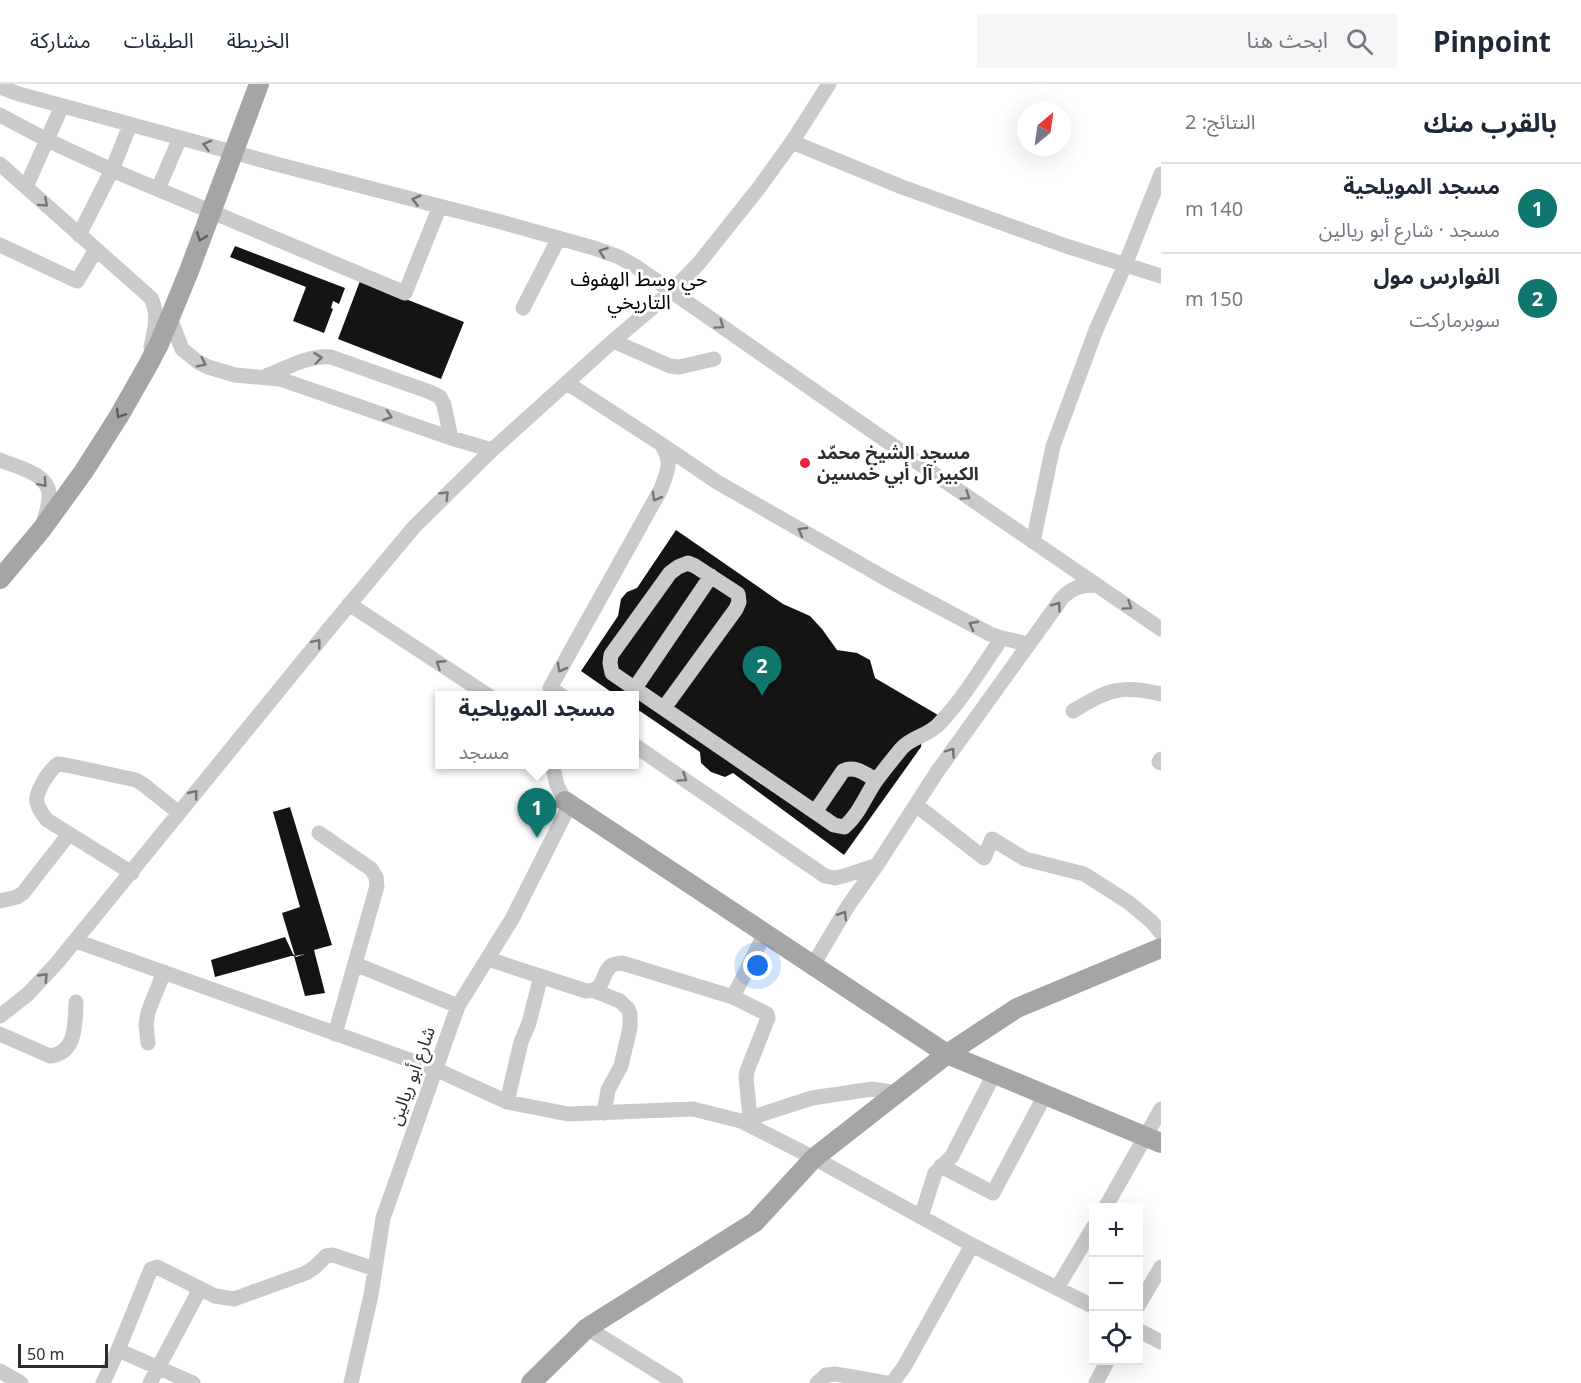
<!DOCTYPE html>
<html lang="ar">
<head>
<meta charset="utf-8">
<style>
  body { margin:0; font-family:"Noto Sans","Noto Sans Arabic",sans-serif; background:#f6f6f7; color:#1f2937; direction:rtl }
  .controls { position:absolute; right:18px; bottom:18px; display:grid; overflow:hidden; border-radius:0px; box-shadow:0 6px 24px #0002 }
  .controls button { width:54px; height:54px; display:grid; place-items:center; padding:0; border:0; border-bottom:2px solid #e0e1e3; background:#fff; color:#1f2937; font:30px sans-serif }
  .compass { position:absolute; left:1017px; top:18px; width:54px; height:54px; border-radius:50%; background:#fff; box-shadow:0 6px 24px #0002; rotate:29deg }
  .scale { position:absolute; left:18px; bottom:15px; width:90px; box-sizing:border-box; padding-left:6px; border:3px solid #2d2d2d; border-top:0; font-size:16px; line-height:21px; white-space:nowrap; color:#2d2d2d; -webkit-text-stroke:4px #fff; paint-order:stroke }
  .you { position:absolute; left:758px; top:882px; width:21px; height:21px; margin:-15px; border:4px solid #fff; border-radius:50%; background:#1a73e8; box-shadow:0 0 0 9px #1a73e833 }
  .badge { display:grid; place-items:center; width:39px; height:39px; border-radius:50%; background:#0f766e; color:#fff; font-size:20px; font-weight:700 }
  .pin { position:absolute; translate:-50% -50px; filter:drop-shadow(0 2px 3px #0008) }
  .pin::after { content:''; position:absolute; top:32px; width:21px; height:18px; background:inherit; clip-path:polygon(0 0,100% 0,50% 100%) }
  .popup { position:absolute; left:435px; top:607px; width:204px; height:78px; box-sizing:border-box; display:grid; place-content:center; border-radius:0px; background:#fff; filter:drop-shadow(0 2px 4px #0005); font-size:20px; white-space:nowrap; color:#747a83 }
  .popup b { font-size:22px; color:#1f2937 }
  .popup::after { content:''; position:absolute; left:50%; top:100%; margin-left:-12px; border:12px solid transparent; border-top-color:#fff }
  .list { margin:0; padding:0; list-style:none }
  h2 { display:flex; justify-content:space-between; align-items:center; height:78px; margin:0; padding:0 24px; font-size:26px }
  h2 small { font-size:20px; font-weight:400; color:#747a83 }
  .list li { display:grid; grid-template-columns:39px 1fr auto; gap:18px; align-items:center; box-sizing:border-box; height:90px; padding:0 24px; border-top:2px solid #e0e1e3 }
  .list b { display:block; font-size:22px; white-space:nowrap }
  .list p { margin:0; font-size:20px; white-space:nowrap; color:#747a83 }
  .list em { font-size:20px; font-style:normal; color:#747a83 }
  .icon { flex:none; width:33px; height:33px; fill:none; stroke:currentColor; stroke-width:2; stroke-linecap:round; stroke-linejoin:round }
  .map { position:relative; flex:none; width:1161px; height:1299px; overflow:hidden; direction:ltr }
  header { display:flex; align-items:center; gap:36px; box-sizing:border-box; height:84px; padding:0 30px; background:#fff; border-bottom:2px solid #e0e1e3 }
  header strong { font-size:28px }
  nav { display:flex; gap:33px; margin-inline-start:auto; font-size:21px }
  .search { width:420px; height:54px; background:#f6f6f7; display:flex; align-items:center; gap:15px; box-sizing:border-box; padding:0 21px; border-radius:0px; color:#747a83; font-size:22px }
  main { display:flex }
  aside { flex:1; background:#fff }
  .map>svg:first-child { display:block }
  .building { fill:#141414 }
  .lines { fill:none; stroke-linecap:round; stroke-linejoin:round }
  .minor { stroke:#cacaca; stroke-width:15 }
  .major { stroke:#a5a5a5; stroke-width:20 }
  .oneway { stroke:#747474 }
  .oneway2 { stroke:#5d5d5d }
  .poi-dot { fill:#f32042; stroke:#fff; stroke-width:2 }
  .labels { text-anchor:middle; stroke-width:6; stroke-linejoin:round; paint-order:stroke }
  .poi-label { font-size:18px; font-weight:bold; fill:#2d2d2d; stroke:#fff; text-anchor:start }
  .street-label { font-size:18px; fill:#2d2d2d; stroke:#fff }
  .neighbourhood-label { font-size:20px; fill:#000; stroke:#fff }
</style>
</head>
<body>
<header>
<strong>Pinpoint</strong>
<div class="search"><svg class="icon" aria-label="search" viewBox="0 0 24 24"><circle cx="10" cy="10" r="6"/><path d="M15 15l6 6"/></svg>ابحث هنا</div>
<nav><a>الخريطة</a><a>الطبقات</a><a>مشاركة</a></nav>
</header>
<main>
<aside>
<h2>بالقرب منك<small>النتائج: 2</small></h2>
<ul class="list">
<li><span class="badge">1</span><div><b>مسجد المويلحية</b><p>مسجد · شارع أبو ريالين</p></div><em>140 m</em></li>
<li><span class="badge">2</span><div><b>الفوارس مول</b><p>سوبرماركت</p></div><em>150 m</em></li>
</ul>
</aside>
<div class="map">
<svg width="1161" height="1299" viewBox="0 0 1161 1299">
  <rect width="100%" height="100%" fill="#fff"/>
  <path class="building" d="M235 162 345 204 339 220 333 217 331 224 333 225 324 249 293 237 306 203 230 173Z
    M360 197 464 238 441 295 338 255Z
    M676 446 783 520 810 532 822 545 837 566 857 569 870 576 875 594 938 631 923 647 921 663 844 771 733 689 725 693 711 688 701 679 700 668 634 623V612H617L581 587 618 532 621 515 627 508 637 504Z
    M290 723 332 861 314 866 325 909 305 912 294 872H291L215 893 211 876 285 853 293 870 296 873 305 870 295 872 282 829 300 823 273 728Z"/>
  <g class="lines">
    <path class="minor" d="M0 3 19 10 276 80 501 138 594 164 619 173 635 182 898 365 1161 545
      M0 31 47 56 112 86 405 209 440 122
      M792 58 902 103 1066 162 1161 192
      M0 80 151 214C159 230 155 245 151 263
      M26 103 62 22
      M158 105 180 54
      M79 151 112 86 130 41
      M0 161 77 197 96 166
      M523 224 559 154
      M170 234 182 265 198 278 208 283 235 291 280 295 451 354 492 366
      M613 257 670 282 679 283 714 275
      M266 292C287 284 308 271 331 273L430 308 440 313 444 321 451 354
      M567 299 661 360 717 398 890 497 990 550 1002 554 1028 560
      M0 376C16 383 48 389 49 410 50 420 46 430 43 439
      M1033 458 1053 362 1096 246 1125 181 1161 90
      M349 520 489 612
      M635 604 711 492
      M562 612 550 604 661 405C668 385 673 379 661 360
      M664 624 736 525 739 518 738 510 695 482 688 479 678 483 670 489 611 571 610 579 612 589 834 741 844 743C858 732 865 713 875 698 883 687 892 676 901 665 911 653 928 652 939 640 963 615 982 583 1002 554
      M1073 627C1108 606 1120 600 1161 610
      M634 661 825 792 835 794 844 792 877 781
      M1161 675 1159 678 1161 679
      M552 680 557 701 565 717
      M916 721 984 774 992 755 1025 775 1084 790 1128 818 1151 837 1161 849
      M815 728 843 687C855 681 865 690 876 696
      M319 749 371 785 376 793 377 802 335 950
      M132 789 47 736C33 719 34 713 45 695 49 689 52 684 58 680L66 681 136 696 144 701 179 729
      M0 817 17 813 23 809 69 750
      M76 857 435 985 507 1018 568 1030 693 1025 741 1037 814 1074 972 1161 1094 1223
      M488 875 586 907C608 906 599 890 612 881 614 880 621 879 622 879L733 913 767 930 768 934 747 987 746 993 750 1034
      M355 880 458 922
      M813 881 848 822 877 781 937 688 1062 514C1073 503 1081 501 1097 501
      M595 907 620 917 628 925 630 930V944L621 982 608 1006 604 1029
      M733 913 765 849
      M0 932 28 910 56 880 328 546 414 443 492 366 613 257 672 207 699 179 758 105 792 58 829 0
      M0 950 50 972C77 969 75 939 76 918
      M148 959 146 941 148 928 164 888
      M507 1018 521 958 529 939 541 892
      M741 1037 812 1014 872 1005 897 1009
      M941 1082 993 1109 1045 1011
      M1105 1124 1161 1025
      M921 1133 935 1089 952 1072 994 990
      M1057 1204 1094 1142
      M1138 1222 1161 1183
      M587 1244 676 1299
      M1138 1246 1161 1258
      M118 1266 193 1299
      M0 1287 21 1299
      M103 1299 118 1266 151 1185 157 1183 215 1212 234 1215 306 1189 315 1183 326 1172 333 1171 375 1185
      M150 1299 200 1205
      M351 1299 371 1211 383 1134 458 922 512 835 570 720
      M817 1299 826 1291 835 1290 887 1299
      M892 1299 904 1283 972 1161
      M1096 1299 1108 1276"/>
    <path class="major" d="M0 495 42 445 84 387 119 332 148 281 159 260 189 187 259 0
      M565 717 947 970 1161 1059
      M531 1299 587 1244 755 1138 814 1074 947 970 1017 924 1161 864"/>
  </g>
  <defs><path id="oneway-chevron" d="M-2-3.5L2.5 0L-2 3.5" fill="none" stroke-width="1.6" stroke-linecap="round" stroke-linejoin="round" transform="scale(1.5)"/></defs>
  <g class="oneway">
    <use href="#oneway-chevron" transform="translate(207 61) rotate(-165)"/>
    <use href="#oneway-chevron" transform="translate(416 116) rotate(-166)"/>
    <use href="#oneway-chevron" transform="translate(44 119) rotate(42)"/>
    <use href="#oneway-chevron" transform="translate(603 168) rotate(-160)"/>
    <use href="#oneway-chevron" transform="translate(720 241) rotate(35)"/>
    <use href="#oneway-chevron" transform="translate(318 274) rotate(-6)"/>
    <use href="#oneway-chevron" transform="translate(202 279) rotate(26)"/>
    <use href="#oneway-chevron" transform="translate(388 332) rotate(19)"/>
    <use href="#oneway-chevron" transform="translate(43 399) rotate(49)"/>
    <use href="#oneway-chevron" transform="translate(445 411) rotate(-45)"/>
    <use href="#oneway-chevron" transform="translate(966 412) rotate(34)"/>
    <use href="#oneway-chevron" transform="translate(656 413) rotate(119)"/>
    <use href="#oneway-chevron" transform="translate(802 447) rotate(-150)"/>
    <use href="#oneway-chevron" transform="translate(1057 522) rotate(-53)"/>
    <use href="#oneway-chevron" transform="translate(1128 522) rotate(34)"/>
    <use href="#oneway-chevron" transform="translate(973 541) rotate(-152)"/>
    <use href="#oneway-chevron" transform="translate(317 559) rotate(-51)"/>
    <use href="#oneway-chevron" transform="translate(440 580) rotate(-147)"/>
    <use href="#oneway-chevron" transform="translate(561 584) rotate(119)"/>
    <use href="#oneway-chevron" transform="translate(951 668) rotate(-55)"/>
    <use href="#oneway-chevron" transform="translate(683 694) rotate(34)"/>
    <use href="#oneway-chevron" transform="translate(194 710) rotate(-51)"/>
    <use href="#oneway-chevron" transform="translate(843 831) rotate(-59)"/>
    <use href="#oneway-chevron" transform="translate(44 893) rotate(-46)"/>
  </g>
  <g class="oneway2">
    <use href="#oneway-chevron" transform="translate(201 153) rotate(111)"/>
    <use href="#oneway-chevron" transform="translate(120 330) rotate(121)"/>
  </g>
  <circle class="poi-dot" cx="805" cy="379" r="6"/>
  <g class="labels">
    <g class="poi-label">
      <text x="817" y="375">مسجد الشيخ محمّد<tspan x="817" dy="21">الكبير آل أبي خمسين</tspan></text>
    </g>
    <g class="street-label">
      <text transform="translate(412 992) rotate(-70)" y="6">شارع أبو ريالين</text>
    </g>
    <g class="neighbourhood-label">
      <text x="639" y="202">حي وسط الهفوف<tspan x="639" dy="23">التاريخي</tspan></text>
    </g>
  </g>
</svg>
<div class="controls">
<button>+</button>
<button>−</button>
<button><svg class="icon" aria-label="locate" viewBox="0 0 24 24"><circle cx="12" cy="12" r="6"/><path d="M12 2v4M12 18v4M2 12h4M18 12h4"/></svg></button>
</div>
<svg class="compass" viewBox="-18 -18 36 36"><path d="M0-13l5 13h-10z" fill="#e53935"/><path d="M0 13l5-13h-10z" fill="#747a83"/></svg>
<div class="scale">50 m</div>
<div class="you"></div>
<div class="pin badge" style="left:537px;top:754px">1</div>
<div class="popup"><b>مسجد المويلحية</b>مسجد</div>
<div class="pin badge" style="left:762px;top:612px">2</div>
</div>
</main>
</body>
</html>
